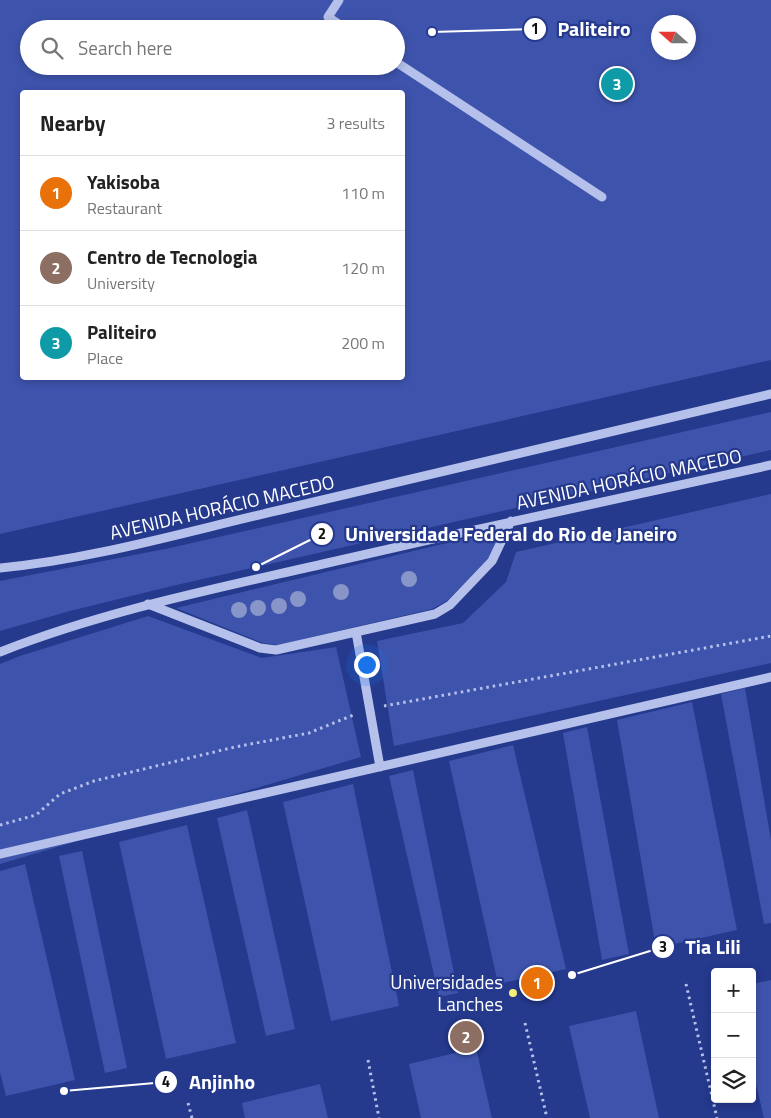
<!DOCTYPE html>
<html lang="en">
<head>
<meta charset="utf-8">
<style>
  body { margin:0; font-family:"Titillium Web",sans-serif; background:#f2f2f2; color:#222 }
  .controls { position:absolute; right:15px; bottom:15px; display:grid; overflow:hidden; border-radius:5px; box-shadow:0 2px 8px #0003 }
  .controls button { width:45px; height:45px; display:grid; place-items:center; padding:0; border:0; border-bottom:1px solid #e0e0e0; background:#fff; color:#222; font:25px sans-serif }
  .compass { position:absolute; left:651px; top:15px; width:45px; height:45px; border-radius:50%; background:#fff; box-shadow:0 2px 8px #0003; rotate:291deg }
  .you { position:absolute; left:366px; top:664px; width:18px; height:18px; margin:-12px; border:4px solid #fff; border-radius:50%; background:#1a73e8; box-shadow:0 0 0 8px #1a73e833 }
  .badge { display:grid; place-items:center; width:32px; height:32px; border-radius:50%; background:#1a73e8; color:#fff; font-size:16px; font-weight:700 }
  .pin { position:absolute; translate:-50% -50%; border:2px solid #fff; box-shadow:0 1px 5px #0006 }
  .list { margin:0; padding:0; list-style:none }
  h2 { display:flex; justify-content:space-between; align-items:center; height:65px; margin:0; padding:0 20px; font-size:21px }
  h2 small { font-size:16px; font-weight:400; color:#767676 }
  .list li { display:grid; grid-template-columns:32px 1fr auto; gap:15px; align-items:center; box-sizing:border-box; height:75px; padding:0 20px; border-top:1px solid #e0e0e0 }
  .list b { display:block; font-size:19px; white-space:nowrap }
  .list p { margin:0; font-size:16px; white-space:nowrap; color:#767676 }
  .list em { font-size:16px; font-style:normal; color:#767676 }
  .icon { flex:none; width:28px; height:28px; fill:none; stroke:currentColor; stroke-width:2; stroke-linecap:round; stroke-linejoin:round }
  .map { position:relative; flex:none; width:771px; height:1118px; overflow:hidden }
  .search { position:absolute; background:#fff; box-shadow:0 2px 8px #0003; left:20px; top:20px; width:385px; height:55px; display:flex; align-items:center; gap:12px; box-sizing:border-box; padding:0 18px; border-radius:28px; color:#767676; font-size:19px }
  .panel { position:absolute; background:#fff; box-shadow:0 2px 8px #0003; left:20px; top:90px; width:385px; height:290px; border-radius:5px }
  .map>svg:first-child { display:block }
  .green { fill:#3e53ac; fill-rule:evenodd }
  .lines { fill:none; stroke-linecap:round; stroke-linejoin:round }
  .path { stroke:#b5c0eb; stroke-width:3; stroke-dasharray:2.5 4; stroke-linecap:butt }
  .minor { stroke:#b5c0eb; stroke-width:9 }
  .tree { fill:#8895c8 }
  .poi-dot { fill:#f4f079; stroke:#25398d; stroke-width:2 }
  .labels { text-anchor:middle; stroke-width:4.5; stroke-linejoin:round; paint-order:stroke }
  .street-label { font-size:19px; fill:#fff; stroke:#25398d }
  .poi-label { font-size:19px; fill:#fff; stroke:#25398d; text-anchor:end }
  .leader { fill:none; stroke:#fff; stroke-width:2 }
  .callout-dot { fill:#fff; stroke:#25398d; stroke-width:2 }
  .mark-label { font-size:15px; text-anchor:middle; font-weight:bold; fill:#111 }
  .callout-label { font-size:20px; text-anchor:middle; font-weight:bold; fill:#fff; stroke:#25398d; stroke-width:4.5; stroke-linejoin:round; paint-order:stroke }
</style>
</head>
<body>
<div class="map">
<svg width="771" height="1118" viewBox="0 0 771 1118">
  <rect width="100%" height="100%" fill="#25398d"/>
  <path class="green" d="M0 0H771V360L0 534ZM658 22H688V52H658ZM29 29H396V66H29ZM22 92H402V378H22Z
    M771 412V450L172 586 70 611 0 631V581L170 548Z
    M771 494V663L394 746 377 641 463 623 506 582 516 552Z
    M501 530 490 557 448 600 432 609 278 645 263 643 176 608Z
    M148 616 262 658 336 647 361 757 0 864V664L20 656Z
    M745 688 771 840V923L764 924 721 694Z
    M692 702 737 930 656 948 617 720Z
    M587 727 629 954 602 960 563 733Z
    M513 745 566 969 498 984 449 761Z
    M413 770 458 993 439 997 389 776Z
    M353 784 399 1006 331 1021 283 802Z
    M247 810 295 1029 266 1036 217 818Z
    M187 825 236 1043 166 1059 119 842Z
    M82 851 127 1068 105 1073 59 856Z
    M25 864 75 1080 6 1096 0 1072V871Z
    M771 980V1118H764L752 1067V984Z
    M636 1011 659 1118H590L569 1026Z
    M476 1048 492 1118H421L409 1064Z
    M320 1084 328 1118H245L242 1103Z"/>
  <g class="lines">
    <path class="path" d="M384 706 771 636
      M0 825 36 815 60 794 94 781 235 747 309 733 356 714
      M686 984 717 1118
      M525 1023 547 1118
      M368 1060 379 1118
      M188 1103 192 1118"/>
    <path class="minor" d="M339 0 328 17 346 29
      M396 62 602 197
      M0 568C94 559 188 531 280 510 444 472 608 434 771 394
      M148 604 260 648 276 650 435 614 450 605 492 561 511 521
      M356 632 380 767
      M0 652C104 611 214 589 323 564 472 530 621 497 771 465
      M0 854 771 677"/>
  </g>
  <g class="tree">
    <circle cx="409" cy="579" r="8"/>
    <circle cx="341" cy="592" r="8"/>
    <circle cx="298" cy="599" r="8"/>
    <circle cx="279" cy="606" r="8"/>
    <circle cx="258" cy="608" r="8"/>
    <circle cx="239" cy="610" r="8"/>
  </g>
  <circle class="poi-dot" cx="513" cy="993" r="5"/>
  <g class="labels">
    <g class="street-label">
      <text transform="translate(629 479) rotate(-12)" y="7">AVENIDA HORÁCIO MACEDO</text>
      <text transform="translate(222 507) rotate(-13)" y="7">AVENIDA HORÁCIO MACEDO</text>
    </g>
    <g class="poi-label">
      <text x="503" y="989">Universidades<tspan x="503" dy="22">Lanches</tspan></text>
    </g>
  </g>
  <path class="leader" d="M432 32L535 29M256 567L322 534M572 975L663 947M64 1091L166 1082"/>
  <g class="callout-dot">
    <circle cx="432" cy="32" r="5"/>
    <circle cx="256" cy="567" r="5"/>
    <circle cx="572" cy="975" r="5"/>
    <circle cx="64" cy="1091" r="5"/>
    <circle cx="535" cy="29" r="12"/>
    <circle cx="322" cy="534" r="12"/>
    <circle cx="663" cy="947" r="12"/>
    <circle cx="166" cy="1082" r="12"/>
  </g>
  <g class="mark-label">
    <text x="535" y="34">1</text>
    <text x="322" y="539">2</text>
    <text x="663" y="952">3</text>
    <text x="166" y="1087">4</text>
  </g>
  <g class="callout-label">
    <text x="594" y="36">Paliteiro</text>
    <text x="511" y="541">Universidade Federal do Rio de Janeiro</text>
    <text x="713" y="954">Tia Lili</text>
    <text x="222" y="1089">Anjinho</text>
  </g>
</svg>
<div class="controls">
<button>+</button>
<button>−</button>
<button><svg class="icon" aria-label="layers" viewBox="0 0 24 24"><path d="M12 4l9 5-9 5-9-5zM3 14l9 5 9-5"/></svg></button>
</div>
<svg class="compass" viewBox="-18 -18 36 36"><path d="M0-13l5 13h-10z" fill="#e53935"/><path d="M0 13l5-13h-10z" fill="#767676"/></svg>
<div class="you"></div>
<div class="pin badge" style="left:537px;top:983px;background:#e8710a">1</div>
<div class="pin badge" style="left:466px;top:1037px;background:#8d6e63">2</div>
<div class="pin badge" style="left:617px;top:84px;background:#0f9aa8">3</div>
<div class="search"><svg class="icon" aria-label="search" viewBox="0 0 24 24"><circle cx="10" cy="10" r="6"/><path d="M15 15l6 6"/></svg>Search here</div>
<section class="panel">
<h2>Nearby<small>3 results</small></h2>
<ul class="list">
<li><span class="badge" style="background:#e8710a">1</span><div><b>Yakisoba</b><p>Restaurant</p></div><em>110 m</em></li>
<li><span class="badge" style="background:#8d6e63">2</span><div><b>Centro de Tecnologia</b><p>University</p></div><em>120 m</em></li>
<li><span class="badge" style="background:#0f9aa8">3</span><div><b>Paliteiro</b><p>Place</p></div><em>200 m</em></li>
</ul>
</section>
</div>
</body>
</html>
